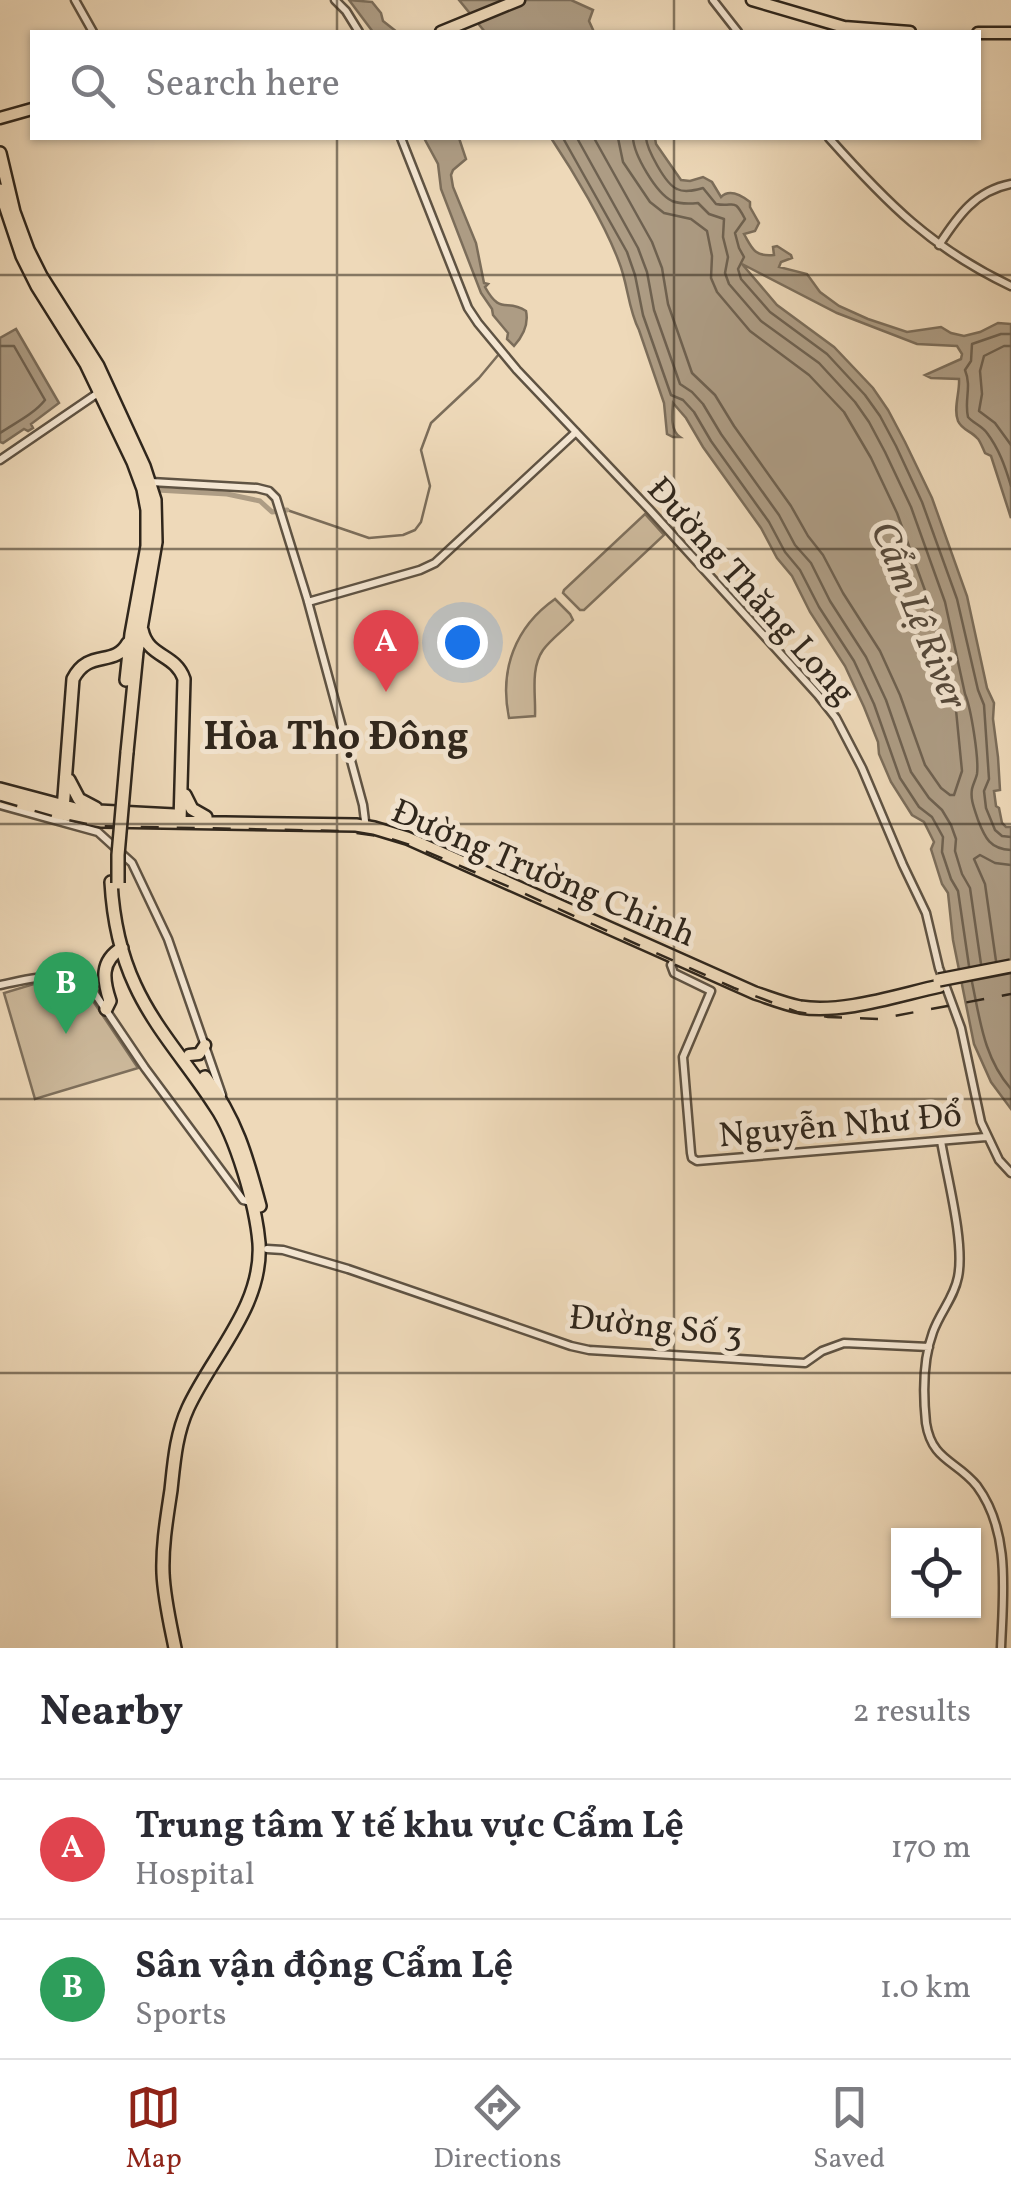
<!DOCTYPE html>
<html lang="en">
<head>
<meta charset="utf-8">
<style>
  body { margin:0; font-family:Vollkorn,serif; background:#f2f2f3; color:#2b2b33 }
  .controls { position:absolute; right:30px; bottom:30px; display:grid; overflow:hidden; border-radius:0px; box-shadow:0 2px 8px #0004 }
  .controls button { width:90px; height:90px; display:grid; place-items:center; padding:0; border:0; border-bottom:2px solid #e1e1e2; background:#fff; color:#2b2b33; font:50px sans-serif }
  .you { position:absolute; left:462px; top:642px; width:35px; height:35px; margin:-25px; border:8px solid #fff; border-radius:50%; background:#1a73e8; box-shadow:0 0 0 15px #1a73e833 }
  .badge { display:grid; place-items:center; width:65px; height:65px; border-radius:50%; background:#8f2418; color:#fff; font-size:32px; font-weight:700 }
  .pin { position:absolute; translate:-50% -82px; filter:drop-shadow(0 2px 5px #0008) }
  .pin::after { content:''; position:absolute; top:52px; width:35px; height:30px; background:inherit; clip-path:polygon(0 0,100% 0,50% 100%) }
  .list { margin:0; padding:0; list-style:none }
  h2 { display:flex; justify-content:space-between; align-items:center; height:130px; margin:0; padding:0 40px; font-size:42px }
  h2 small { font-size:32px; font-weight:400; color:#7c7c81 }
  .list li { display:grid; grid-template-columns:65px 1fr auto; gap:30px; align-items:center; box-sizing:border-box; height:140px; padding:0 40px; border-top:2px solid #e1e1e2 }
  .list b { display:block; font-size:38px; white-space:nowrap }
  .list p { margin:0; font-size:32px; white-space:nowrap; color:#7c7c81 }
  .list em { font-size:32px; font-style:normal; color:#7c7c81 }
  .icon { flex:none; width:55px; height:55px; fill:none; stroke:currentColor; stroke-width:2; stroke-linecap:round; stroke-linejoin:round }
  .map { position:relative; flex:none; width:1011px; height:1648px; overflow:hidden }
  .search { position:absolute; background:#fff; box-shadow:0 2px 8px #0004; left:30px; right:30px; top:30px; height:110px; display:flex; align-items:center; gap:25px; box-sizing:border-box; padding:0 35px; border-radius:0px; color:#7c7c81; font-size:38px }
  .sheet { height:410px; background:#fff }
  nav { display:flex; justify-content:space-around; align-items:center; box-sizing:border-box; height:140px; border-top:2px solid #e1e1e2; background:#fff; font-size:28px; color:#7c7c81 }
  nav a { display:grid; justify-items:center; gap:5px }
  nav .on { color:#8f2418 }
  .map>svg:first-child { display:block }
  .green { fill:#cebb9e; stroke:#7e705d; stroke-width:2.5 }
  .water { fill:#ad9c84; stroke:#7b6d5a; stroke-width:2.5 }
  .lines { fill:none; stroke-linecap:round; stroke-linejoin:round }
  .shore { stroke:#6e6150; stroke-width:2.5 }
  .stream { stroke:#7b6d5a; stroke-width:2.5 }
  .canal { stroke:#ad9c84; stroke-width:5 }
  .minor-casing { stroke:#5f5343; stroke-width:11 }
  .major-casing { stroke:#2f261c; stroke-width:15 }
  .highway-casing { stroke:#2f261c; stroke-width:16 }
  .minor { stroke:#f4e6d2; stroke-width:6 }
  .major { stroke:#eed9b9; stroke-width:10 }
  .highway { stroke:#eed9b9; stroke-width:11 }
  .rail { stroke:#2f261c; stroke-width:2.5; stroke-dasharray:18 18; stroke-linecap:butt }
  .highway-bridge-casing { stroke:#2f261c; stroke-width:16; stroke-linecap:butt }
  .highway-bridge { stroke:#eed9b9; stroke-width:11 }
  .grid { fill:none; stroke:#2f261c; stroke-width:2.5; stroke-opacity:0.55 }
  .labels { text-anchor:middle; stroke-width:10; stroke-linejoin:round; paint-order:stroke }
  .street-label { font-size:35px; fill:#2f261c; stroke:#f4e6d2 }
  .water-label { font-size:38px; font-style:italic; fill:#55493b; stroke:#f4e6d2 }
  .quarter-label { font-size:40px; font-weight:bold; fill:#2f261c; stroke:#f4e6d2 }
</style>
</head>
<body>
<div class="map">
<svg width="1011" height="1648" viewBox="0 0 1011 1648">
  <rect width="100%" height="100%" fill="#eed9b9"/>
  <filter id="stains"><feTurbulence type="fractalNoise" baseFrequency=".002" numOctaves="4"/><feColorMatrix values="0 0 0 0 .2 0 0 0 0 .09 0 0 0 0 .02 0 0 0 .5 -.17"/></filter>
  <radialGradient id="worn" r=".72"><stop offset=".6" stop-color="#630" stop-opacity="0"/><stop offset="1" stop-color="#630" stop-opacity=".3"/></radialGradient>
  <path class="green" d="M645 514 664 535 584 610H580L563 593 564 590Z
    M555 599 570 614 573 620C564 630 551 639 543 650 530 669 536 695 535 716L509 718C499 670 515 627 555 599Z
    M47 980 72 985 91 998 138 1068 35 1099 4 993Z"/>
  <path class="water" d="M349 0 372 2 381 13 383 21 397 32H373Z
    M459 0H571L593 10 589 21 594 32H485Z
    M424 138H459L466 159 453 170 451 175 453 187 476 243 484 283 488 284 485 287C501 316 506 298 526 311 529 325 523 336 514 346L507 339 508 333 493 315 492 309 481 293 441 189 438 164Z
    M551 138H655L656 144 681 180 690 181 703 177 712 182 721 197C729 189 741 195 750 202V207L759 223 755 231 744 234C752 248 754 257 774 255L773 247 777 246 791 255 792 258 781 262 779 267 807 274 820 292 839 306 868 319 907 332 941 327 951 333 964 336 980 332 998 323 1011 324V518L991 456 985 453C983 449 980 440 977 438 971 431 962 430 958 421 953 409 960 392 959 379L931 378 925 375 961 359 962 354 957 346 917 344 837 313 742 264 777 305 834 347 873 388 888 410 905 442 932 498 967 596 987 688 994 703 993 719 998 757 1000 790 994 791 996 806 999 808 1002 823 1006 827H1011V1109L991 1082 974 1044 953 940 948 893 942 884 931 849 934 842 924 822 912 815 891 782 879 754 878 742 864 707 845 666 810 612 792 576 777 558 761 528 703 447 686 418 673 403C672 414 670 430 680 437H673L667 434 664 403 639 330C628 309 628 284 619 262 605 224 573 171 551 138Z
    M16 329 59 403 31 424 33 428 28 431 24 429 3 443 0 442V338Z"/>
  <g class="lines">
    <path class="shore" d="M563 138 627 252 635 275 643 315 671 395 683 400 694 412 711 441 769 522 785 552 800 570 819 607 854 661 874 704 900 778 919 807 932 817 943 837 942 852 951 879 958 891 969 966
      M577 138 638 248 647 272 654 310 680 384 692 392 703 404 721 434 779 515 795 545 811 563 830 601 866 657 886 700 911 772 929 798 942 810 951 825 956 839 955 851 962 874 970 888 981 964
      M594 138 652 242 662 268 668 304 692 373 715 395 734 426 791 506 808 536 823 555 843 593 880 651 900 695 925 765 941 788 950 795H954L962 771 956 710 951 697 931 607 897 513 871 458 844 412 809 375 750 331 717 292 711 278 712 256 707 231 691 219 664 213 650 202 623 162 618 138
      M633 138C634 155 656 193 672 201 680 204 689 204 698 203L709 214 724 219 723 237 728 257 725 273 729 284 761 321 819 363 855 402 869 422 885 452 911 507 945 602 965 694C971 708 979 758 977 774 976 779 973 784 972 789 970 800 975 810 978 820 985 838 990 849 1011 850
      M646 138C647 149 665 184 677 189 685 193 695 190 703 188L716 204C735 208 733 196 745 219L735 233 739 248 744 257 738 269 741 279 770 312 827 354 865 395 880 416 896 446 922 502 957 599 978 690 984 705 989 779 984 791 986 808 995 830 1002 836 1011 837
      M1011 334H1001L972 344 971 361 965 370C972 387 964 400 968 417 973 423 982 426 987 433 999 449 1005 466 1011 486
      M0 346H14L45 400C34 414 15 423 0 433
      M1011 346H1004L984 356 980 371 982 394 979 411 995 423 1011 445
      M996 961 985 884 974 859 980 855 995 863 1011 865
      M972 982C980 1020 984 1058 1011 1089"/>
    <path class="stream" d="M287 510 369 538 403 535 415 530 421 522 430 486 421 450 431 423 479 378 499 354"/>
    <path class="canal" d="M157 490 227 494 260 501 272 512 287 510"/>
    <g class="minor-casing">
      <path id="minor" d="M75 0 93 32
        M335 0 346 11 359 32
        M713 0 738 32
        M401 138 468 308 478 323 517 370 648 508 818 695 836 718 862 768 903 865 926 913 939 968 961 1028 981 1122 999 1160 1011 1173
        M829 138C887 203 931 248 1011 286
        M939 245C958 216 975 191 1011 184
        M0 460 98 393
        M151 482 257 488 269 491 276 498 307 598 363 805 365 821
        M308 602 420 570 435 563 576 432
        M0 805 98 832 132 863 168 939 222 1095
        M675 958 671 965 674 973 711 991 683 1057 691 1153 692 1158 697 1161 986 1137
        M0 985C31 979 63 968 91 988L145 1068 243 1200 251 1202
        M941 1141C947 1177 965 1243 958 1277 954 1298 940 1312 933 1332 923 1359 923 1394 926 1423 932 1461 956 1460 977 1486 1011 1532 1003 1594 1001 1648
        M267 1249 283 1250 348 1269 571 1346 589 1350 805 1363 822 1351 844 1343 929 1347"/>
    </g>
    <g class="major-casing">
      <path id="major" d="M752 0 844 27 910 32
        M441 32 519 0
        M978 33H1011
        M0 118 32 109
        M189 1055 199 1054 205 1045"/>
    </g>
    <g class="highway-casing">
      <path id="highway" d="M0 153 14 212 28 250 41 276 98 366 144 466 155 500 156 542 137 652 127 752
        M0 190 22 256 37 286 86 364 133 462 143 489 147 510V546L131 634 126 680
        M142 630C148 658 175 653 184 679L180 822
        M69 780 79 799 96 808
        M0 789 79 810 174 815
        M185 795 192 809 206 817
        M0 798 57 813 102 821 356 825 374 828 407 838 755 993C770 998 785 1004 800 1007 843 1014 898 995 940 986
        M63 810 73 679C89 648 114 668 128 643
        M111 882C113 918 120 953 135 985 155 1029 189 1065 215 1106 236 1136 256 1206 259 1243 263 1306 213 1354 188 1408 176 1434 174 1462 171 1490 167 1517 162 1545 163 1573 164 1598 170 1623 175 1648
        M106 1009 110 1001C103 980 100 961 122 948
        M205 1077C236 1118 247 1157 260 1206"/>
    </g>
    <use href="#minor" class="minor"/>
    <use href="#major" class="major"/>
    <use href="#highway" class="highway"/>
    <path class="rail" d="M0 801 63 819 96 826 343 831 385 837 413 846 512 888 734 988 797 1012 828 1017 878 1019 1011 994"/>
    <g class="highway-bridge-casing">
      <path id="highway-bridge" d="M118 883V855L127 752
        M939 980 1011 966"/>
    </g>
    <use href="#highway-bridge" class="highway-bridge"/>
  </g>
  <path class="grid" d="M337 0V32M674 0V32M337 138V1648M674 138V1648M0 275H1011M0 549H1011M0 824H1011M0 1099H1011M0 1373H1011"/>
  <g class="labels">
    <g class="street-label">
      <text transform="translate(752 590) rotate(48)" y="12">Đường Thăng Long</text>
      <text transform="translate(544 872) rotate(23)" y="12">Đường Trường Chinh</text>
      <text transform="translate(840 1124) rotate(-5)" y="12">Nguyễn Như Đổ</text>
      <text transform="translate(656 1325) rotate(6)" y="12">Đường Số 3</text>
    </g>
    <g class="water-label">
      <text transform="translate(920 615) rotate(68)" y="13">Cẩm Lệ River</text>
    </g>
    <g class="quarter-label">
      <text x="336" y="749">Hòa Thọ Đông</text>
    </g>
  </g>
  <rect width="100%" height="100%" filter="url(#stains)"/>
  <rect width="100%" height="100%" fill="url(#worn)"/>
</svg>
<div class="controls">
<button><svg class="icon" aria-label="locate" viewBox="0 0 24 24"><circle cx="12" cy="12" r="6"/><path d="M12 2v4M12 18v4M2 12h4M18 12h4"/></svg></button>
</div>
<div class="you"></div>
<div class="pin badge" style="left:386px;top:692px;background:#e0444e">A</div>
<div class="pin badge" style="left:66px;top:1034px;background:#2e9e5b">B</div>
<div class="search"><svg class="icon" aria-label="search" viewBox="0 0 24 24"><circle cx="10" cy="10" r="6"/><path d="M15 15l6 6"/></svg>Search here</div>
</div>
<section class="sheet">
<h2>Nearby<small>2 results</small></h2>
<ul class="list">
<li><span class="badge" style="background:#e0444e">A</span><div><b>Trung tâm Y tế khu vực Cẩm Lệ</b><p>Hospital</p></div><em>170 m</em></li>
<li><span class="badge" style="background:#2e9e5b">B</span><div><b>Sân vận động Cẩm Lệ</b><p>Sports</p></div><em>1.0 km</em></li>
</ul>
</section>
<nav>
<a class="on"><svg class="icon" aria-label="map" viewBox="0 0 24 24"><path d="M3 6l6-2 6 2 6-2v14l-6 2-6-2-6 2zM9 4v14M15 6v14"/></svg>Map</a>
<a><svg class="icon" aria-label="directions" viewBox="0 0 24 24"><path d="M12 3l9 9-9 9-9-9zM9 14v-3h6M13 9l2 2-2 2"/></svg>Directions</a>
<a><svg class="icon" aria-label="saved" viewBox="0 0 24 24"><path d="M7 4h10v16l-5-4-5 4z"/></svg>Saved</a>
</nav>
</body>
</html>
